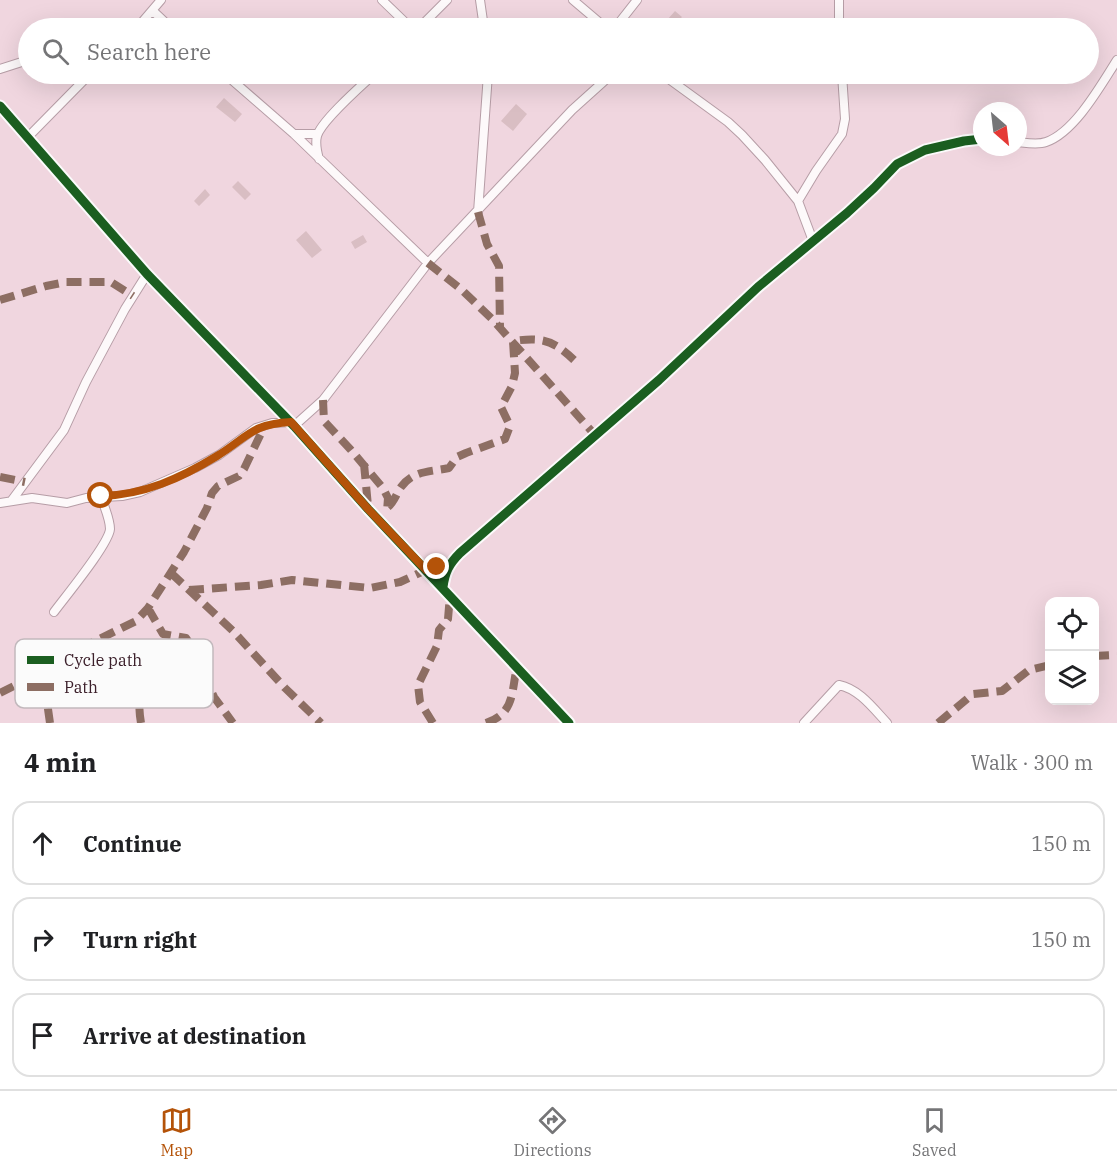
<!DOCTYPE html>
<html lang="en">
<head>
<meta charset="utf-8">
<style>
  body { margin:0; font-family:"IBM Plex Serif",serif; background:#f6f6f6; color:#202124 }
  .controls { position:absolute; right:18px; bottom:18px; display:grid; overflow:hidden; border-radius:12px; box-shadow:0 6px 24px #0002 }
  .controls button { width:54px; height:54px; display:grid; place-items:center; padding:0; border:0; border-bottom:2px solid #e0e0e0; background:#fff; color:#202124; font:30px sans-serif }
  .compass { position:absolute; left:973px; top:102px; width:54px; height:54px; border-radius:50%; background:#fff; box-shadow:0 6px 24px #0002; rotate:152deg }
  .stop { position:absolute; width:18px; height:18px; margin:-14px; border:4px solid #b45309; border-radius:50%; background:#fff }
  .stop.end { background:#b45309; border-color:#fff; box-shadow:0 2px 6px #0008 }
  .list { margin:0; padding:0; list-style:none }
  h2 { display:flex; justify-content:space-between; align-items:center; height:78px; margin:0; padding:0 24px; font-size:26px }
  h2 small { font-size:20px; font-weight:400; color:#757577 }
  .list li { display:grid; grid-template-columns:39px 1fr auto; gap:18px; align-items:center; box-sizing:border-box; height:84px; margin:0 12px 12px; padding:0 12px; border:2px solid #e0e0e0; border-radius:18px }
  .list b { display:block; font-size:22px; white-space:nowrap }
  .list em { font-size:20px; font-style:normal; color:#757577 }
  .icon { flex:none; width:33px; height:33px; fill:none; stroke:currentColor; stroke-width:2; stroke-linecap:round; stroke-linejoin:round }
  .map { position:relative; flex:none; width:1117px; height:723px; overflow:hidden }
  .search { position:absolute; background:#fff; box-shadow:0 6px 24px #0002; left:18px; right:18px; top:18px; height:66px; display:flex; align-items:center; gap:15px; box-sizing:border-box; padding:0 21px; border-radius:33px; color:#757577; font-size:22px }
  .sheet { height:366px; background:#fff }
  nav { display:flex; justify-content:space-around; align-items:center; box-sizing:border-box; height:84px; border-top:2px solid #e0e0e0; background:#fff; font-size:16px; color:#757577 }
  nav a { display:grid; justify-items:center; gap:3px }
  nav .on { color:#b45309 }
  .map>svg:first-child { display:block }
  .building { fill:#d9bec3 }
  .lines { fill:none; stroke-linecap:round; stroke-linejoin:round }
  .street-casing { stroke:#b69da6; stroke-width:10 }
  .street { stroke:#fdf9fa; stroke-width:8 }
  .quiet { stroke:#8d6e63; stroke-width:8; stroke-dasharray:15 8; stroke-linecap:butt }
  .cycleway-casing { stroke:#fbfbfb; stroke-width:13 }
  .cycleway { stroke:#1b5e20; stroke-width:9 }
  .route { stroke:#b45309; stroke-width:8 }
  .key { fill:#fbfbfb; stroke:#c2b9bd; stroke-width:1.5 }
  .key-label { font-size:16px; fill:#3c202b }
</style>
</head>
<body>
<div class="map">
<svg width="1117" height="723" viewBox="0 0 1117 723">
  <rect width="100%" height="100%" fill="#f0d6df"/>
  <path class="building" d="M675 11 682 17 671 28H660Z
    M224 98 242 114 235 122 216 107Z
    M516 104 527 114 513 131 501 121Z
    M238 181 251 194 245 200 232 187Z
    M205 189 210 195 199 206 194 201Z
    M306 231 322 250 312 258 296 240Z
    M363 235 367 242 355 249 351 242Z"/>
  <g class="lines">
    <g class="street-casing">
      <path id="street" d="M382 0 411 28
        M480 0 484 28
        M573 0 606 28
        M153 11 171 28
        M137 28 161 0
        M419 28 447 0
        M615 28 637 0
        M839 28V0
        M0 69 28 60
        M225 74 294 134 428 263
        M662 74 728 122 742 135 765 160 798 201 813 241
        M0 106 147 274 294 426 368 509 569 723
        M294 134H317
        M28 137 90 74
        M1018 142C1027 143 1038 145 1046 142 1075 132 1101 85 1117 60
        M319 159C317 152 315 144 317 136 321 121 361 86 374 74
        M798 201 816 171 842 134 845 119 842 74
        M478 212 488 74
        M294 426 323 400 428 263 572 110 612 74
        M12 500 64 430 86 382 125 309 147 274
        M0 503 32 498 67 503 86 498 122 496 140 492 195 468 219 455 256 428 272 423 291 422
        M426 570 450 563
        M443 587C445 572 449 564 460 553L659 380 758 287 847 213 874 188 897 164 925 150 964 141 982 139
        M54 612C65 597 109 544 110 529 110 519 104 506 101 497
        M804 723 839 685C859 689 873 708 887 723"/>
    </g>
    <use href="#street" class="street"/>
    <path class="quiet" d="M478 212 487 244 499 266 500 327
      M428 263 462 290 493 320 595 435
      M0 300 46 286 66 282H111L133 296
      M323 400 324 421 351 450 383 488 388 498 387 511
      M364 464 368 506
      M0 477 25 482
      M388 507C395 501 396 494 401 487 414 470 430 472 449 468L457 457 466 453 505 439 510 426 501 407 512 386 515 373 513 341C542 337 553 340 574 360
      M171 573 233 631 285 688 321 723
      M189 590 261 585 292 580 370 588 400 582 426 570
      M148 608 163 634 186 638 188 641 214 697 233 723
      M1094 656 1117 655
      M0 693 18 684 36 670 136 621 148 608 184 552 207 508 212 493 218 486 239 476 244 469 265 425
      M50 723 47 702V685L62 674 76 652
      M141 723C135 689 146 662 163 634
      M433 723 420 702 418 685 437 646 439 630 448 619 450 595
      M486 723C515 713 511 693 517 667
      M938 723 973 694 1002 691 1029 670 1050 665"/>
    <g class="cycleway-casing">
      <path id="cycleway" d="M0 106 147 274 294 426 368 509 569 723
        M443 587C445 572 449 564 460 553L659 380 758 287 847 213 874 188 897 164 925 150 964 141 982 139"/>
    </g>
    <use href="#cycleway" class="cycleway"/>
  </g>
  <g class="lines">
    <path class="route" d="M101 496C144 495 181 478 217 456 248 437 251 424 291 422L368 509 426 570 437 567"/>
  </g>
  <rect x="15" y="639" width="198" height="69" rx="9" class="key"/>
  <rect x="27" y="656" width="27" height="8" fill="#1b5e20"/>
  <rect x="27" y="683" width="27" height="8" fill="#8d6e63"/>
  <g class="key-label">
    <text x="64" y="666">Cycle path</text>
    <text x="64" y="693">Path</text>
  </g>
</svg>
<div class="controls">
<button><svg class="icon" aria-label="locate" viewBox="0 0 24 24"><circle cx="12" cy="12" r="6"/><path d="M12 2v4M12 18v4M2 12h4M18 12h4"/></svg></button>
<button><svg class="icon" aria-label="layers" viewBox="0 0 24 24"><path d="M12 4l9 5-9 5-9-5zM3 14l9 5 9-5"/></svg></button>
</div>
<svg class="compass" viewBox="-18 -18 36 36"><path d="M0-13l5 13h-10z" fill="#e53935"/><path d="M0 13l5-13h-10z" fill="#757577"/></svg>
<div class="stop" style="left:101px;top:496px"></div>
<div class="stop end" style="left:437px;top:567px"></div>
<div class="search"><svg class="icon" aria-label="search" viewBox="0 0 24 24"><circle cx="10" cy="10" r="6"/><path d="M15 15l6 6"/></svg>Search here</div>
</div>
<section class="sheet">
<h2>4 min<small>Walk · 300 m</small></h2>
<ul class="list">
<li><svg class="icon" aria-label="ahead" viewBox="0 0 24 24"><path d="M12 20V5M6 11l6-6 6 6"/></svg><div><b>Continue</b></div><em>150 m</em></li>
<li><svg class="icon" aria-label="right" viewBox="0 0 24 24"><path d="M7 20v-9h11M14 6l5 5-5 5"/></svg><div><b>Turn right</b></div><em>150 m</em></li>
<li><svg class="icon" aria-label="arrive" viewBox="0 0 24 24"><path d="M6 21V4h12l-3 4 3 4H6"/></svg><div><b>Arrive at destination</b></div></li>
</ul>
</section>
<nav>
<a class="on"><svg class="icon" aria-label="map" viewBox="0 0 24 24"><path d="M3 6l6-2 6 2 6-2v14l-6 2-6-2-6 2zM9 4v14M15 6v14"/></svg>Map</a>
<a><svg class="icon" aria-label="directions" viewBox="0 0 24 24"><path d="M12 3l9 9-9 9-9-9zM9 14v-3h6M13 9l2 2-2 2"/></svg>Directions</a>
<a><svg class="icon" aria-label="saved" viewBox="0 0 24 24"><path d="M7 4h10v16l-5-4-5 4z"/></svg>Saved</a>
</nav>
</body>
</html>
